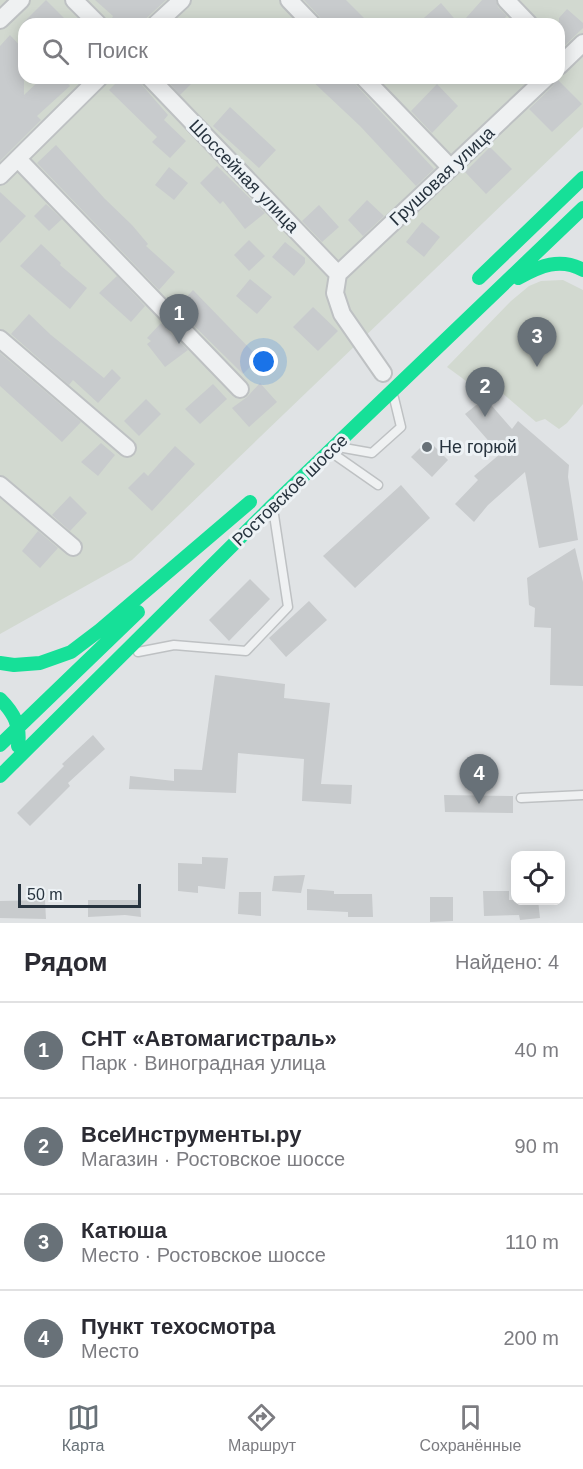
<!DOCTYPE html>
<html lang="ru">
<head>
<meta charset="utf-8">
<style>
  body { margin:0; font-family:Helvetica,sans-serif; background:#f2f2f3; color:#2b2b33 }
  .controls { position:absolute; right:18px; bottom:18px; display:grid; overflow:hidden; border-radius:12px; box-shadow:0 3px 15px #0003 }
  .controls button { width:54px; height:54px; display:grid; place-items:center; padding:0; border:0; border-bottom:2px solid #e1e1e2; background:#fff; color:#2b2b33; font:30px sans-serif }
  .scale { position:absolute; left:18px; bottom:15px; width:123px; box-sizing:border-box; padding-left:6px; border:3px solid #27333e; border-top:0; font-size:16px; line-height:21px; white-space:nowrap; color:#27333e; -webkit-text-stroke:4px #edf2f5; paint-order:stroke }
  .you { position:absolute; left:264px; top:362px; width:21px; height:21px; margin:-15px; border:4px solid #fff; border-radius:50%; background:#1a73e8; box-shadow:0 0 0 9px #1a73e833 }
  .badge { display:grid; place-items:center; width:39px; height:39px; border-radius:50%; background:#687178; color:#fff; font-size:20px; font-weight:700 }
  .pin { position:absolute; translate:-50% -50px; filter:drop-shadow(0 2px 3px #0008) }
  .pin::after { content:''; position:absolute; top:32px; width:21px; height:18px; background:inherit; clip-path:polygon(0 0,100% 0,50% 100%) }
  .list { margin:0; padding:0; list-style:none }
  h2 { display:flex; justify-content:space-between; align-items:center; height:78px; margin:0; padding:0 24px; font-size:26px }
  h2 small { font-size:20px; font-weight:400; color:#7c7c81 }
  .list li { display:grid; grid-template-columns:39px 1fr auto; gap:18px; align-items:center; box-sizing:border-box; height:96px; padding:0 24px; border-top:2px solid #e1e1e2 }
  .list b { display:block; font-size:22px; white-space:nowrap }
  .list p { margin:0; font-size:20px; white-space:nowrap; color:#7c7c81 }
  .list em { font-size:20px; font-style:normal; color:#7c7c81 }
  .icon { flex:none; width:33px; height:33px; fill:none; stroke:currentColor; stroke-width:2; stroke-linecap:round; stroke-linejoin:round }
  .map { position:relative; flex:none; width:583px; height:923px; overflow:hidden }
  .search { position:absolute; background:#fff; box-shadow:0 3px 15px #0003; left:18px; right:18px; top:18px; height:66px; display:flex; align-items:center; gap:15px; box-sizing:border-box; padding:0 21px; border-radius:18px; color:#7c7c81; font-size:22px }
  .sheet { height:462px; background:#fff }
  nav { display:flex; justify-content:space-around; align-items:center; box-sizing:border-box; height:84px; border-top:2px solid #e1e1e2; background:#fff; font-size:16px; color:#7c7c81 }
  nav a { display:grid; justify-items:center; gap:3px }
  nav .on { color:#687178 }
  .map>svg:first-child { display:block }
  .green { fill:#d2d9d0; fill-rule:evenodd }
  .building { fill:#c8cbcd }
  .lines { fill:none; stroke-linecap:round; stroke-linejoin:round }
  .lane-casing { stroke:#bec1c3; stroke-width:11 }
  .street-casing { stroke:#bec1c3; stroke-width:20 }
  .lane { stroke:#eff1f2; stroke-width:8 }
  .street { stroke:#eff1f2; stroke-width:16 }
  .fast { stroke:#16e098; stroke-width:14 }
  .poi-dot { fill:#687178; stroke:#edf2f5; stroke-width:2 }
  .labels { text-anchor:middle; stroke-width:6; stroke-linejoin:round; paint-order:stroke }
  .street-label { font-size:18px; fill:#27333e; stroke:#edf2f5 }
  .poi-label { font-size:18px; fill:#27333e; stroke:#edf2f5; text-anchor:start }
</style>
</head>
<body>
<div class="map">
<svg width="583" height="923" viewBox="0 0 583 923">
  <rect width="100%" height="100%" fill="#e0e3e5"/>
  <path class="green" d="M0 0H583V127L132 560 0 634ZM24 24H559V78H24Z
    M563 280 583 290V404L567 423 559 429 545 419 536 422 487 380 477 389 447 367 511 301 529 286 541 281Z"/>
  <path class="building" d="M46 0 70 24H22Z
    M95 0H166L140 24H118L112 18 113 16Z
    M304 0H346L370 24H322L320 17Z
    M482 0H496L498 7 507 16 498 24H473L466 18Z
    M441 3 459 24H417Z
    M567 9 583 23V28L559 51V18Z
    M10 35 24 50V95L42 78H63L70 86 37 116 41 120 0 161V46Z
    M121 78H140L142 85 168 115 164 120 186 141 170 158 152 142 157 137 109 90Z
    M165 78H197L180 95Z
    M309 78H354L356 85 434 169 416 186 360 126Z
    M556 78 582 104 552 132 529 109 553 86Z
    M437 84 458 106 432 133 411 111Z
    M230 107 276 150 259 168 213 126Z
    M56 145 105 199 132 225 148 244 146 246 175 272 159 290 37 163Z
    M490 147 512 169 486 194 465 172Z
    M217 166 265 213 245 229 223 201 220 204 200 183Z
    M169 167 188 183 174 200 155 185Z
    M0 192 26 216 0 243Z
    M367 200 384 216 363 236 348 220Z
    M46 204 62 219 49 231 34 216Z
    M319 205 339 227 322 242 302 221Z
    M422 222 440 237 424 257 406 242Z
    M249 240 265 256 249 271 234 255Z
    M285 242 305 258V263L294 276 272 257Z
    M41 244 61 263 60 265 87 288 70 309 20 266Z
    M117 276 145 306 131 322 99 293Z
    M250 279 272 297 257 314 236 296Z
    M193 290 259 358 243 374 176 308Z
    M313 307 338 331 318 351 293 327Z
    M29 314 51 335 104 378 112 369 121 378 98 403 73 380 69 385 11 334Z
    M161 323 188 350 165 367 147 344 151 341 147 338Z
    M0 353 81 422 62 442 0 386Z
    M260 383 277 402 249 427 232 408 247 397Z
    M213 384 227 399 200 424 185 409Z
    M485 398 512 429 518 421 569 465 568 477 578 540 539 548 525 472 488 505 474 522 455 504 478 480 474 476 500 454 465 414Z
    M146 399 161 414 139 436 124 421Z
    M428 440 448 460 432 477 411 457Z
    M101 443 115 455 98 476 81 462Z
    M175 446 195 464 152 511 128 488 144 472 148 476Z
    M401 485 430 518 355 588 323 556Z
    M70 496 87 513 70 531 52 515Z
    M38 531 58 548 40 568 22 551Z
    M575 548 583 582V686L550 685 551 628 534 627 535 608 529 605 527 578Z
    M250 579 270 599 229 641 209 620Z
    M309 601 327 620 286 657 269 638Z
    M215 675 285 684 284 698 330 703 321 784 352 785 351 804 302 801 304 759 238 753 236 793 129 789 130 776 174 781V769L202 770Z
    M93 735 105 749 68 783 70 786 30 826 17 813 64 766 62 764Z
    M444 795 513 796V813L445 812Z
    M202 857 228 858 225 889 198 886V893L178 891V863L202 864Z
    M305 875 301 893 272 891 274 876Z
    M307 889 334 891V894H372L373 917H348V912L307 910Z
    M483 891H509V900H538L540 918 520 920 519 915 484 916Z
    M239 892H261V916L238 914Z
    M430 897H453V921L430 922Z
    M45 900 46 919 0 918V901Z
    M88 900H140L141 917 125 915 88 917Z"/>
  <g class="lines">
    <g class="lane-casing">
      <path id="lane" d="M344 448 372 453 401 427 394 398
        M335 455 378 485
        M138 652 174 645 246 651 288 607 274 515
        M521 798 583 795"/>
    </g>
    <g class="street-casing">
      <path id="street" d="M74 0 98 24
        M289 0 312 24
        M506 0 529 24
        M0 20 21 0
        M156 24 182 0
        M559 66 583 43
        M150 78 338 274
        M364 78 450 167
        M18 159 240 389
        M0 176 99 78
        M338 274 546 78
        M338 274 335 293 342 314 383 373
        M0 339 127 448
        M0 485 73 547"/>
    </g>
    <use href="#lane" class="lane"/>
    <use href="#street" class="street"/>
    <path class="fast" d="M479 278 583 178
      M518 278C540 266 560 257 583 270
      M0 663 14 665 40 663 71 652 100 630 250 502
      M0 699C14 713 21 726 18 746
      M0 745 138 612
      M0 776 272 506 583 208"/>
  </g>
  <circle class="poi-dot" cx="427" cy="447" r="6"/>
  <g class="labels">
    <g class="street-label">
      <text transform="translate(244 176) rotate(46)" y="6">Шоссейная улица</text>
      <text transform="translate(442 176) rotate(-43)" y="6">Грушовая улица</text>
      <text transform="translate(290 490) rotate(-44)" y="6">Ростовское шоссе</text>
    </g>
    <g class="poi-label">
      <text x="439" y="453">Не горюй</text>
    </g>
  </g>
</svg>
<div class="controls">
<button><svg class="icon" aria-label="locate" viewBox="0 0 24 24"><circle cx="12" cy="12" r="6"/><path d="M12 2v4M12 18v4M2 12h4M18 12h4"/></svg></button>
</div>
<div class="scale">50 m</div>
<div class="you"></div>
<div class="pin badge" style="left:179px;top:344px">1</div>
<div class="pin badge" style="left:485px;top:417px">2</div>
<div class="pin badge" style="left:537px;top:367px">3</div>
<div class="pin badge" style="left:479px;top:804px">4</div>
<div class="search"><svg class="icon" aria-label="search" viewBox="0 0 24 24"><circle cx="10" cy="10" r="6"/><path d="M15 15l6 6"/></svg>Поиск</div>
</div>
<section class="sheet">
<h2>Рядом<small>Найдено: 4</small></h2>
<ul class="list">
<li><span class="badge">1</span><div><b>СНТ «Автомагистраль»</b><p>Парк · Виноградная улица</p></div><em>40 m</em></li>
<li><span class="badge">2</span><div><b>ВсеИнструменты.ру</b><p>Магазин · Ростовское шоссе</p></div><em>90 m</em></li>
<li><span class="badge">3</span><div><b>Катюша</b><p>Место · Ростовское шоссе</p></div><em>110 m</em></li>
<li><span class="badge">4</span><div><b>Пункт техосмотра</b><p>Место</p></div><em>200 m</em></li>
</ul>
</section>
<nav>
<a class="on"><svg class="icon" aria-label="map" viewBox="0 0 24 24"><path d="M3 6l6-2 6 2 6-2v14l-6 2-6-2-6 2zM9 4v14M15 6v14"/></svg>Карта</a>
<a><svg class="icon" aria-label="directions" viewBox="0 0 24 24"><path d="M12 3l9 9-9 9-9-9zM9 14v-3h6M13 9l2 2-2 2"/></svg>Маршрут</a>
<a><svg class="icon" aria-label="saved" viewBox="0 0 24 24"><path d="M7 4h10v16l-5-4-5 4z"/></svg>Сохранённые</a>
</nav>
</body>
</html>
